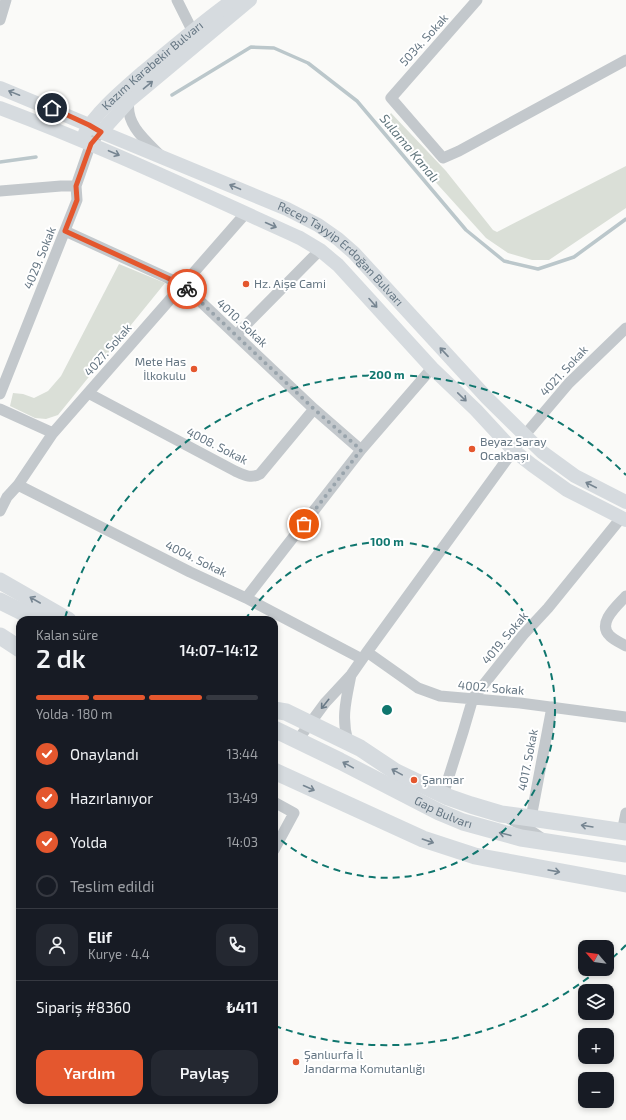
<!DOCTYPE html>
<html lang="tr">
<head>
<meta charset="utf-8">
<style>
  :root { --surface:#171b24; --page:#242831; --text:#f1f3f6; --muted:#9ea1a6; --line:#363941; --accent:#e4572e }
  body { margin:0; font-family:"Exo 2",sans-serif; background:var(--page); color:var(--text); height:100vh; display:flex; flex-direction:column; font-size:15px; white-space:nowrap }
  * { box-sizing:border-box; margin:0 }
  p { font-size:13px; color:var(--muted) }
  .icon { flex:none; width:22px; height:22px; fill:none; stroke:currentColor; stroke-width:2; stroke-linecap:round; stroke-linejoin:round }
  .map { position:relative; flex:1; overflow:hidden }
  .sheet { position:absolute; left:16px; top:616px; width:262px; height:488px; display:flex; flex-direction:column; background:var(--surface); border-radius:12px; box-shadow:0 2px 6px #0003 }
  .sheet>* { flex:none }
  .needle { width:26px; rotate:298deg }
  .buttons { position:absolute; left:578px; top:940px; display:grid; gap:8px }
  .buttons a { display:grid; place-items:center; width:36px; height:36px; border-radius:8px; background:var(--surface); box-shadow:0 2px 6px #0003; font-size:20px }
  .pin { position:absolute; display:grid; place-items:center; width:34px; height:34px; color:#fff; margin:-17px; border:2px solid #fff; border-radius:50%; box-shadow:0 1px 4px #0007 }
  .courier { position:absolute; display:grid; place-items:center; width:40px; height:40px; margin:-20px; border:3px solid #e4572e; border-radius:50%; background:#fff; color:#222; box-shadow:0 1px 5px #0007 }
  .head em { font-style:normal; font-weight:600 }
  .head div { display:flex; flex-direction:column-reverse }
  .head { display:flex; align-items:center; justify-content:space-between; height:68px; padding:0 20px }
  h1 { font-size:26px; font-weight:600; line-height:30px }
  .bar { display:grid; grid-template-columns:repeat(4,1fr); gap:6px 4px; align-content:center; height:48px; padding:0 20px }
  .bar i { height:5px; border-radius:3px; background:var(--line) }
  .bar .selected { background:var(--accent) }
  .bar p { grid-column:span 4 }
  .line { display:flex; align-items:center; gap:10px; padding:0 20px; border-top:1px solid var(--line) }
  .line div { flex:1 }
  .round { display:grid; place-items:center; flex:none; width:42px; height:42px; border-radius:12px; background:var(--page) }
  ol { padding:0 20px; list-style:none }
  li { display:flex; align-items:center; gap:12px; height:44px }
  li p { margin-inline-start:auto }
  li .icon { padding:4px; border-radius:50%; background:var(--accent); color:#fff; stroke-width:4 }
  li:last-child { color:var(--muted) }
  li i { width:22px; height:22px; border:2px solid var(--line); border-radius:50% }
  .action { display:flex; gap:8px; margin-top:auto; padding:8px 20px }
  .action a { flex:1; height:46px; border-radius:12px; background:var(--accent); color:#fff; font-size:16px; font-weight:600; line-height:46px; text-align:center }
  .action a+a { background:var(--page); color:var(--text) }
  .map>svg:first-child { display:block }
  .green { fill:#dadfd7 }
  .lines { fill:none; stroke-linecap:round; stroke-linejoin:round }
  .stream { stroke:#bbc7cb; stroke-width:3.5 }
  .minor { stroke:#c3c8cc; stroke-width:11 }
  .major { stroke:#d6dbdf; stroke-width:14 }
  .highway { stroke:#d6dbdf; stroke-width:17 }
  .oneway { stroke:#768591 }
  .oneway2 { stroke:#6a7a87 }
  .done { stroke:#99a4ac; stroke-width:4; stroke-dasharray:0 7.2 }
  .route { stroke:#e4572e; stroke-width:5 }
  .ring { fill:none; stroke:#0f766e; stroke-width:2; stroke-dasharray:7 5 }
  .poi-dot { fill:#e4572e; stroke:#fff; stroke-width:1.5 }
  .labels { text-anchor:middle; stroke-width:4; stroke-linejoin:round; paint-order:stroke }
  .street-label { font-size:12px; fill:#657683; stroke:#fff }
  .poi-label { font-size:12px; fill:#657683; stroke:#fff; text-anchor:start }
  .water-label { font-size:13px; font-style:italic; fill:#60757c; stroke:#fff }
  .centre { fill:#0f766e; stroke:#fff; stroke-width:2 }
  .ring-label { font-size:12px; text-anchor:middle; font-weight:bold; fill:#0f766e; stroke:#fff; stroke-width:4; stroke-linejoin:round; paint-order:stroke }
</style>
</head>
<body>
<div class="map">
<svg width="626" height="1120" viewBox="0 0 626 1120">
  <rect width="100%" height="100%" fill="#fafaf8"/>
  <!-- green -->
  <path class="green" d="M391,113L446,171L493,230L497,232L626,166V208L549,260H532L508,253L486,238L384,125Z
    M119,264L165,283L58,415L46,419L35,418L10,406L13,393L23,394L34,398L48,391L61,376Z"/>
  <g class="lines">
    <!-- stream -->
    <path class="stream" d="M172,95L251,47L274,48L308,63L357,101L466,230L504,261L538,269L574,257L626,219
      M0,162L36,157"/>
    <!-- minor -->
    <path class="minor" d="M177,0L192,30
      M477,0L391,98L443,158L459,151L626,60
      M0,20L6,0
      M129,101C125,124 145,140 160,155
      M0,191L61,186H76
      M65,231L183,285L314,409L361,450
      M236,335L320,250
      M88,393L235,471C244,475 251,479 260,474L314,409
      M0,394L77,200L76,186L91,143L101,132
      M0,409L53,433
      M18,485L190,572L246,598L362,659
      M0,511L7,497L18,485L53,433L245,214
      M626,596C618,605 596,623 610,636C614,640 621,643 626,646
      M246,598L361,450L432,368
      M367,652L418,688L440,696L520,703L626,717
      M297,741L325,703L351,675L367,652L524,436L569,383L626,328
      M348,742C341,718 346,700 351,675
      M443,795L463,732L473,698L523,635L548,608L621,518
      M274,802L294,813L274,850
      M531,818L552,707
      M510,819L524,826L543,839
      M622,832L626,813"/>
    <!-- major -->
    <g class="major">
      <path id="s1" d="M0,88L89,125L101,132L287,209L318,225L338,239L354,253L487,398L542,452L575,476L626,502"/>
      <path d="M0,108C102,146 200,193 300,238L320,250L338,265L432,368L476,410L513,450L532,465L567,490L626,520"/>
      <path d="M101,132L129,101L250,0"/>
      <path id="s2" d="M85,133C96,112 124,89 142,73C172,48 201,23 233,0"/>
    </g>
    <!-- highway -->
    <g class="highway">
      <path d="M0,581L68,620"/>
      <path d="M0,601L38,620"/>
      <path d="M0,636L20,649"/>
      <path d="M274,710L286,712L360,748L396,772L448,797L471,805L501,814L531,818L626,832"/>
      <path id="s3" d="M274,729L340,761L439,812L463,822L521,838L626,854"/>
      <path d="M274,771L423,839L475,856L626,884"/>
    </g>
  </g>
  <!-- one-way arrows -->
  <defs><path id="oneway-shaft" d="M-6 0H5M1.5-3L5.5 0L1.5 3" fill="none" stroke-width="1.6" stroke-linecap="round" stroke-linejoin="round"/></defs>
  <g class="oneway">
    <use href="#oneway-shaft" transform="translate(148 85) rotate(-40)"/>
    <use href="#oneway-shaft" transform="translate(14 93) rotate(-158)"/>
    <use href="#oneway-shaft" transform="translate(114 153) rotate(23)"/>
    <use href="#oneway-shaft" transform="translate(235 187) rotate(-157)"/>
    <use href="#oneway-shaft" transform="translate(271 225) rotate(24)"/>
    <use href="#oneway-shaft" transform="translate(373 303) rotate(48)"/>
    <use href="#oneway-shaft" transform="translate(444 352) rotate(-133)"/>
    <use href="#oneway-shaft" transform="translate(462 397) rotate(44)"/>
    <use href="#oneway-shaft" transform="translate(591 485) rotate(-153)"/>
    <use href="#oneway-shaft" transform="translate(35 600) rotate(-150)"/>
    <use href="#oneway-shaft" transform="translate(348 765) rotate(-151)"/>
    <use href="#oneway-shaft" transform="translate(397 772) rotate(-151)"/>
    <use href="#oneway-shaft" transform="translate(309 788) rotate(24)"/>
    <use href="#oneway-shaft" transform="translate(587 826) rotate(-171)"/>
    <use href="#oneway-shaft" transform="translate(505 834) rotate(-166)"/>
    <use href="#oneway-shaft" transform="translate(428 841) rotate(19)"/>
    <use href="#oneway-shaft" transform="translate(554 871) rotate(10)"/>
  </g>
  <use class="oneway2" href="#oneway-shaft" transform="translate(325 704) rotate(129)"/>
  <g class="lines">
    <!-- done -->
    <path class="done" d="M187,289L314,409L361,450L304,524"/>
    <!-- route -->
    <path class="route" d="M52,108L89,125L101,132L91,144L76,186L77,200L65,231L183,285L187,289"/>
  </g>
  <!-- distance rings -->
  <g class="ring">
    <path d="M245 620A168 168 0 1 1 275 835"/>
    <path d="M626 945A335 335 0 0 1 609 961M598 970A335 335 0 0 1 275 1026M65 618A335 335 0 0 1 626 475"/>
  </g>
  <!-- markers -->
  <g class="poi-dot">
    <circle cx="246" cy="284" r="4"/>
    <circle cx="194" cy="369" r="4"/>
    <circle cx="472" cy="449" r="4"/>
    <circle cx="414" cy="780" r="4"/>
    <circle cx="296" cy="1062" r="4"/>
  </g>
  <g class="labels">
    <!-- street labels -->
    <g class="street-label">
      <text transform="translate(424 40) rotate(-48)" y="4">5034. Sokak</text>
      <text dy="4" stroke="none"><textPath href="#s2" startOffset="96">Kazım Karabekir Bulvarı</textPath></text>
      <text dy="4" stroke="none"><textPath href="#s1" startOffset="382">Recep Tayyip Erdoğan Bulvarı</textPath></text>
      <text transform="translate(40 258) rotate(-68)" y="4">4029. Sokak</text>
      <text transform="translate(242 323) rotate(43)" y="4">4010. Sokak</text>
      <text transform="translate(108 350) rotate(-49)" y="4">4027. Sokak</text>
      <text transform="translate(564 371) rotate(-47)" y="4">4021. Sokak</text>
      <text transform="translate(217 446) rotate(27)" y="4">4008. Sokak</text>
      <text transform="translate(196 559) rotate(26)" y="4">4004. Sokak</text>
      <text transform="translate(505 638) rotate(-50)" y="4">4019. Sokak</text>
      <text transform="translate(491 688) rotate(5)" y="4">4002. Sokak</text>
      <text transform="translate(528 760) rotate(-79)" y="4">4017. Sokak</text>
      <text dy="4" stroke="none"><textPath href="#s3" startOffset="189">Gap Bulvarı</textPath></text>
    </g>
    <!-- poi labels -->
    <g class="poi-label">
      <text x="254" y="288">Hz. Aişe Cami</text>
      <text x="186" y="366" text-anchor="end">Mete Has<tspan x="186" dy="14">İlkokulu</tspan></text>
      <text x="480" y="446">Beyaz Saray<tspan x="480" dy="14">Ocakbaşı</tspan></text>
      <text x="422" y="784">Şanmar</text>
      <text x="304" y="1059">Şanlıurfa İl<tspan x="304" dy="14">Jandarma Komutanlığı</tspan></text>
    </g>
    <!-- water labels -->
    <g class="water-label">
      <text transform="translate(410 148) rotate(50)" y="5">Sulama Kanalı</text>
    </g>
  </g>
  <circle cx="387" cy="710" r="6" class="centre"/>
  <g class="ring-label">
    <text x="387" y="379">200 m</text>
    <text x="387" y="546">100 m</text>
  </g>
</svg>
<div class="buttons">
<a><svg class="needle" viewBox="-14 -14 28 28"><path d="M0-13l5 13h-10z" fill="#e53935"/><path d="M0 13l5-13h-10z" fill="#9ea1a6"/></svg></a>
<a><svg class="icon" aria-label="layers" viewBox="0 0 24 24"><path d="M12 4l9 5-9 5-9-5zM3 14l9 5 9-5"/></svg></a>
<a>+</a>
<a>−</a>
</div>
<div class="pin" style="left:304px;top:524px;background:#ea580c"><svg class="icon" aria-label="bag" viewBox="0 0 24 24"><path d="M5 8h14l-1 12H6zM9 8a3 3 0 0 1 6 0"/></svg></div>
<div class="pin" style="left:52px;top:108px;background:#1f2937"><svg class="icon" aria-label="home" viewBox="0 0 24 24"><path d="M3 11l9-7 9 7M6 9v11h12V9"/></svg></div>
<div class="courier" style="left:187px;top:289px"><svg class="icon" aria-label="bike" viewBox="0 0 24 24"><circle cx="6" cy="16" r="4"/><circle cx="18" cy="16" r="4"/><path d="M6 16l4-8h5l3 8M10 8l3 8H6M13 5h3"/></svg></div>
<section class="sheet">
<div class="head"><div><h1>2 dk</h1><p>Kalan süre</p></div><em>14:07–14:12</em></div>
<div class="bar"><i class="selected"></i><i class="selected"></i><i class="selected"></i><i></i><p>Yolda · 180 m</p></div>
<ol>
<li><svg class="icon" aria-label="check" viewBox="0 0 24 24"><path d="M5 12l5 5 9-10"/></svg>Onaylandı<p>13:44</p></li>
<li><svg class="icon" aria-label="check" viewBox="0 0 24 24"><path d="M5 12l5 5 9-10"/></svg>Hazırlanıyor<p>13:49</p></li>
<li><svg class="icon" aria-label="check" viewBox="0 0 24 24"><path d="M5 12l5 5 9-10"/></svg>Yolda<p>14:03</p></li>
<li><i></i>Teslim edildi</li>
</ol>
<div class="line" style="height:72px"><a class="round"><svg class="icon" aria-label="person" viewBox="0 0 24 24"><circle cx="12" cy="8" r="4"/><path d="M4 21q1-7 8-7t8 7"/></svg></a><div><b>Elif</b><p>Kurye · 4.4</p></div><a class="round"><svg class="icon" aria-label="phone" viewBox="0 0 24 24"><path d="M5 4h4l2 5-3 2q2 4 5 5l2-3 5 2v4C11 20 4 13 5 4z"/></svg></a></div>
<div class="line" style="height:52px"><div>Sipariş #8360</div><b>₺411</b></div>
<div class="action"><a>Yardım</a><a>Paylaş</a></div>
</section>
</div>
</body>
</html>
